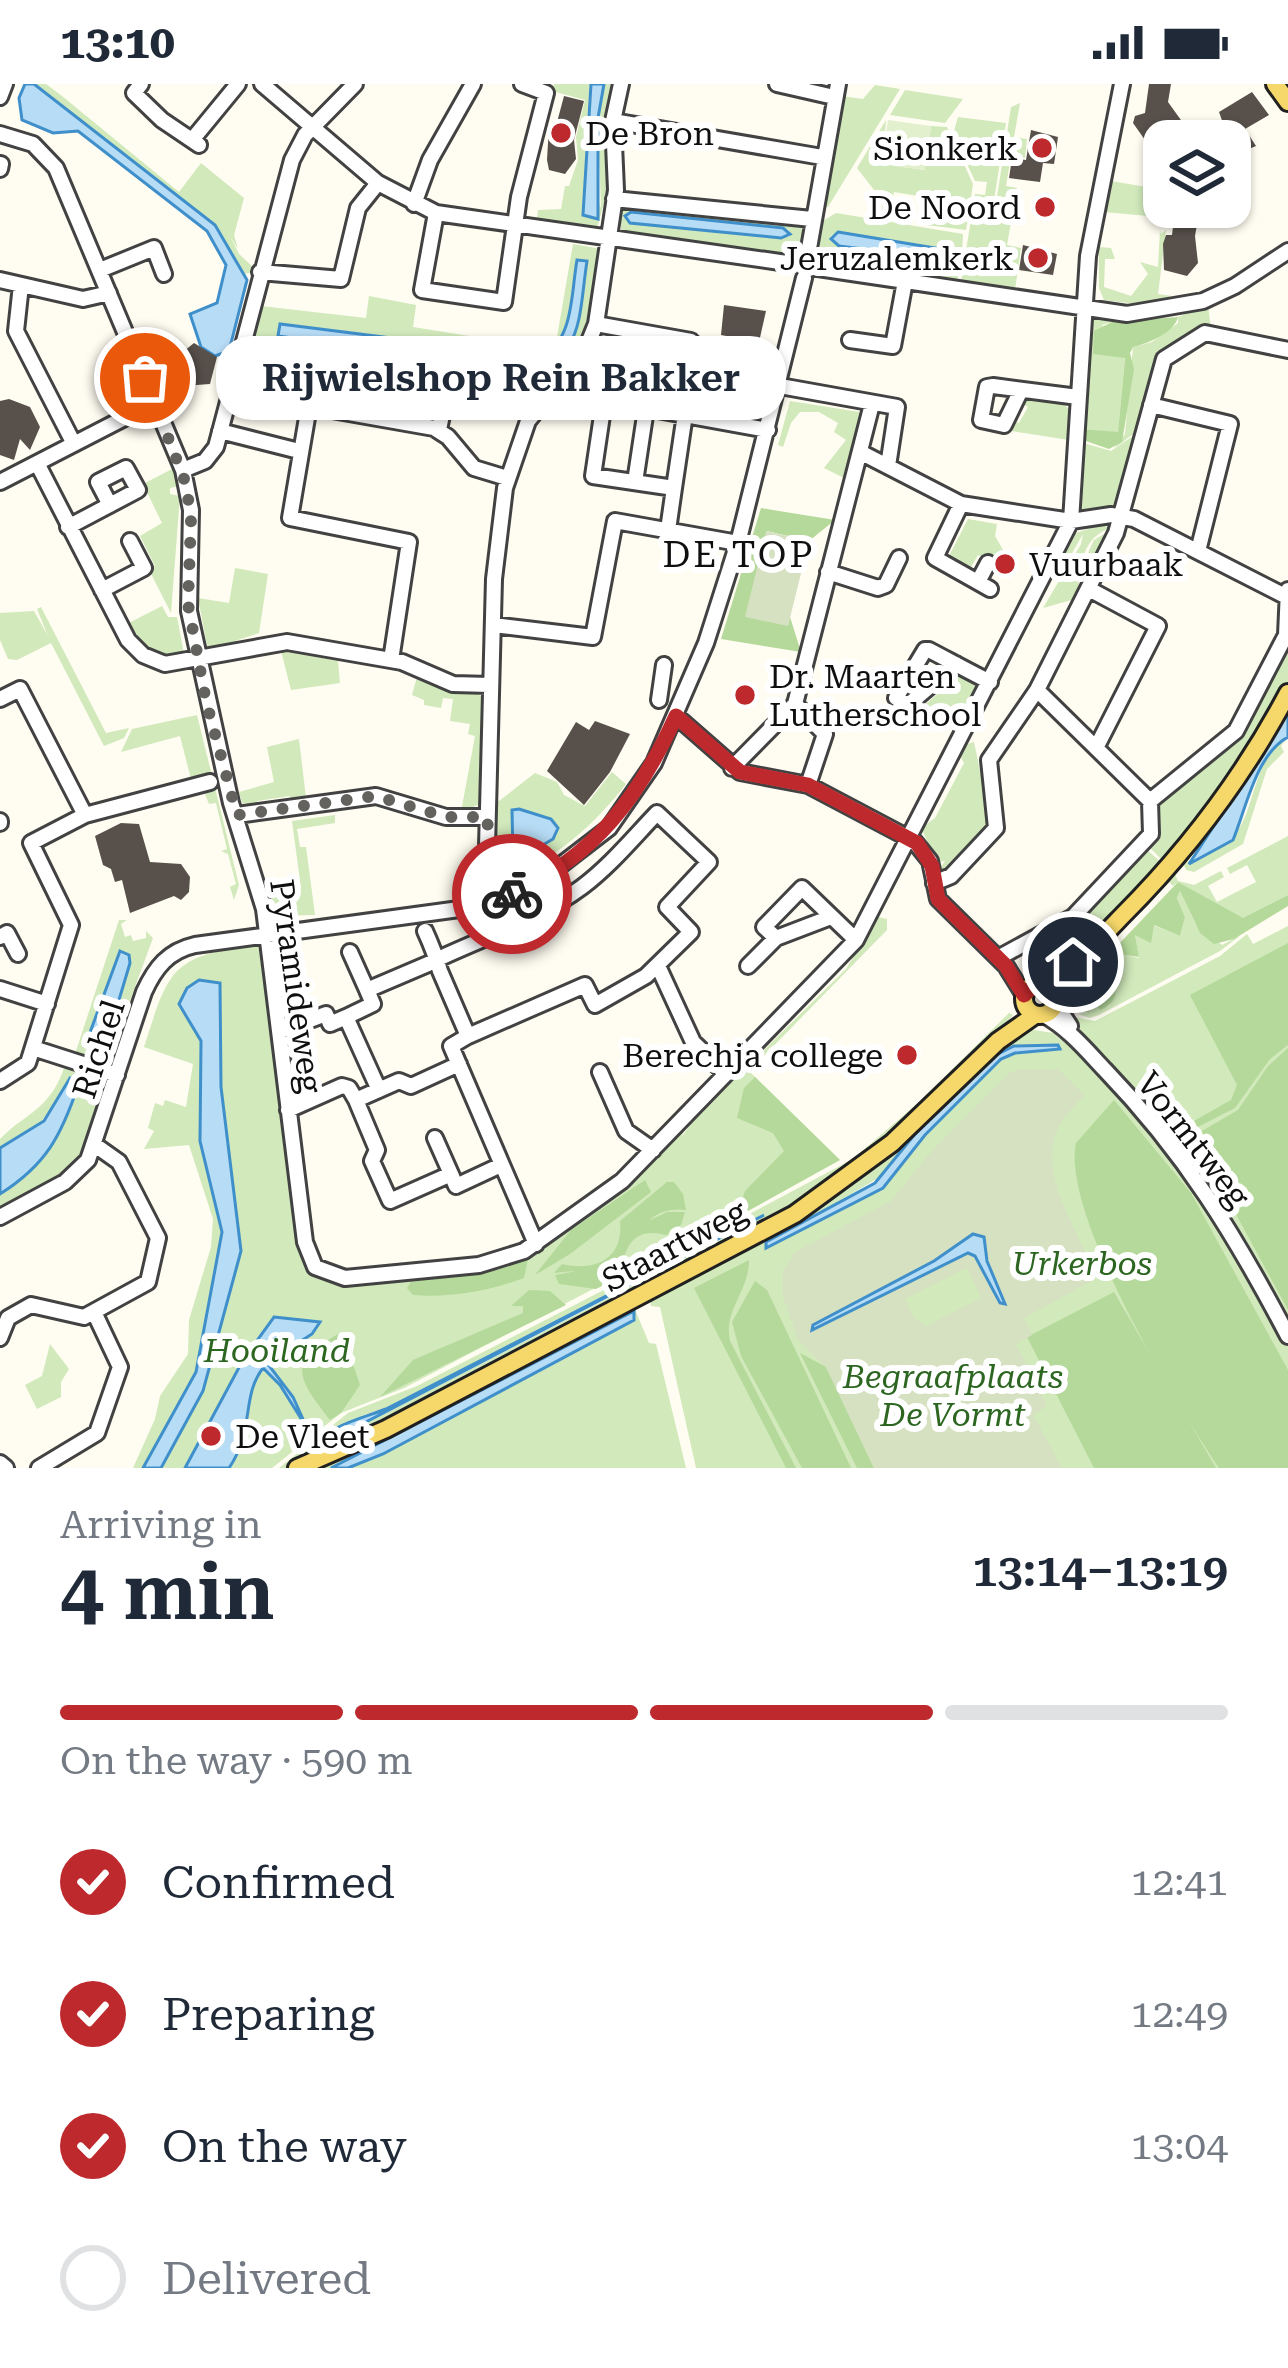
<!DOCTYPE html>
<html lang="en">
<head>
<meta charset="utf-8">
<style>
  :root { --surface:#fff; --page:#f6f6f7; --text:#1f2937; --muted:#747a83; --line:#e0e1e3; --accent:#bd292c }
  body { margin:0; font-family:"Roboto Serif",serif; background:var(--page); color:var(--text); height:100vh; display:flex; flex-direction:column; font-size:45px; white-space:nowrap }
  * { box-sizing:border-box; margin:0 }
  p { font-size:39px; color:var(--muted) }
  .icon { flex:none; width:66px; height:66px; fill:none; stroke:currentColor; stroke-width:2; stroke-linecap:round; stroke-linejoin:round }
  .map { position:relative; height:1384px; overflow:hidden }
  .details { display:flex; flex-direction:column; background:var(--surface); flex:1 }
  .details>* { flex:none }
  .buttons { position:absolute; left:1143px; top:36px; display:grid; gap:24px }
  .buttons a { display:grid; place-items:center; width:108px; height:108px; border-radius:24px; background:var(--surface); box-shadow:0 3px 9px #0004; font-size:60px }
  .pin { position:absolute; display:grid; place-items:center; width:102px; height:102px; color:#fff; margin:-51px; border:6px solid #fff; border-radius:50%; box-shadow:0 3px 12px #0007 }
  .courier { position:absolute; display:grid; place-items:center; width:120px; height:120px; margin:-60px; border:9px solid #bd292c; border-radius:50%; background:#fff; color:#222; box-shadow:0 3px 15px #0007 }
  .bubble { position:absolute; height:84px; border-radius:36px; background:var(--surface); box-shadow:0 3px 9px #0004; font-size:39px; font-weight:600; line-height:84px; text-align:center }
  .headline em { font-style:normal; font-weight:600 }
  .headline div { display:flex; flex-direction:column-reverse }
  .headline { display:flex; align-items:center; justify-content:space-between; height:204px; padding:0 60px }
  h1 { font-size:78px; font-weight:600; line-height:90px }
  .bar { display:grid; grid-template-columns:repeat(4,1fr); gap:18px 12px; align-content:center; height:144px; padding:0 60px }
  .bar i { height:15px; border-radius:9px; background:var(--line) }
  .bar .selected { background:var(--accent) }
  .bar p { grid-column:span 4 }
  ol { padding:0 60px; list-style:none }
  li { display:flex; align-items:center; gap:36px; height:132px }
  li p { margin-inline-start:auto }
  li .icon { padding:12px; border-radius:50%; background:var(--accent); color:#fff; stroke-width:4 }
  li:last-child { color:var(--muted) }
  li i { width:66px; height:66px; border:6px solid var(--line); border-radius:50% }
  .status { display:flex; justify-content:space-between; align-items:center; height:84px; padding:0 60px; background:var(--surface); direction:ltr }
  .status svg { height:33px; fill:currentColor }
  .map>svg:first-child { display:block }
  .green { fill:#d1e9bb; fill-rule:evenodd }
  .forest { fill:#b5d99a }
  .cemetery { fill:#d6e1c2; fill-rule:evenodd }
  .pitch { fill:#e3f0cd }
  .water { fill:#b7dcf5; stroke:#3f8fcb; stroke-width:3 }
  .building { fill:#57504b }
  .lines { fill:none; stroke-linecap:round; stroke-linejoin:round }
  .minor-casing { stroke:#424242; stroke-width:20 }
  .major-casing { stroke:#202020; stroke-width:22 }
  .minor { stroke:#fff; stroke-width:14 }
  .major { stroke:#f5d76a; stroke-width:16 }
  .done { stroke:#63625e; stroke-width:12; stroke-dasharray:0 21.6 }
  .route { stroke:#bd292c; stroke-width:15 }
  .poi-dot { fill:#bd292c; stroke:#fff; stroke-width:4.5 }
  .labels { text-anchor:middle; stroke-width:12; stroke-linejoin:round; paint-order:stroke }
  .poi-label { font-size:33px; fill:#0f0f0f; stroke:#fff; text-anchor:start }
  .street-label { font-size:33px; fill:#0f0f0f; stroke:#fff }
  .park-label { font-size:33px; font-style:italic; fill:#2c6620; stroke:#fff }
  .neighbourhood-label { font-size:36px; letter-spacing:3px; fill:#0f0f0f; stroke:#fff }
</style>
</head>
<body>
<div class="status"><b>13:10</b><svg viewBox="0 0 49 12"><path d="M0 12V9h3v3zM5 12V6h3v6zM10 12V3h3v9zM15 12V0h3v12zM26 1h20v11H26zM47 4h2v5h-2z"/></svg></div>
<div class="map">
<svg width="1288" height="1384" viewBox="0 0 1288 1384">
  <rect width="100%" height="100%" fill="#fffcf1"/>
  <!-- green -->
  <path class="green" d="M34,0H46L62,12L179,108L201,79L244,114L234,151L238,165L230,152L239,170L254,184V188L244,190L215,141Z
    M554,0H590C586,43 583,83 601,124L598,34L604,0H613L606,35L610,98L597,144L537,135L538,126L561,125L565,102H569L578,76L576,53L585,16L552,7Z
    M875,1L900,5L828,123L819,122L823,92L830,93L838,43L832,41L841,12L863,15Z
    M905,6L963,15L945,39L890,31Z
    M1020,19L1014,53L1027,55L1025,74L1011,72L1006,102L1017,104L1007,161L1021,164L1015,206L961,198L964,179L1003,185L1002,181L965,172L972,130L994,132L1011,23Z
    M958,33L1006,39L993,123L987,129L973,123L975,110L985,111L987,98L975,97L953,50Z
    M886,36L882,80L924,86L931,42L947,43L973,100L966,146L919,140L924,113L894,108L889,135L878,133L874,106L857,84Z
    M1111,97L1164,106L1159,133L1104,128Z
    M621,121L802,139L805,143L799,162L783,170L621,148ZM627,129L783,144L789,146V153L630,139Z
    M836,129L963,150L962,171L838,148L831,152L839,162L961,179L957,197L833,178C818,168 817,157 818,140Z
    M1160,146L1161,150L1166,146L1158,210L1172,212L1144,221L1104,216L1099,204V163L1111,164L1115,175H1105L1104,203L1131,212L1148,190L1140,178L1158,183Z
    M573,160L602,165L589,249L573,265L586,258L570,280L564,271L574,253L586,177L577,176C572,209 574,256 540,273L280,241L361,264L511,285L512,292L365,268L363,276L333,272L324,314L314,312L324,271L253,253L261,222L366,234L369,212L416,221L413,243L545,264L557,253Z
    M1208,221L1211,245H1192L1193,250L1152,284L1116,426L1077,430L1080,358L1111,367L1133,352L1132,351C1126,355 1120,361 1114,364L1125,350L1133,263L1152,258L1178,239V233Z
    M1101,232L1112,238L1102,241L1125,273L1118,349L1083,345L1087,237Z
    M1027,312L1058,315L1070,326L1069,356L1005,346L1012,336L1019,339L1028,323L1021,319Z
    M790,317L859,328L862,332L846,395L824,384L846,356L834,348L838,339L819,328H800L791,339L783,363L778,361Z
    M174,384L179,402L170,404V410L180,412L171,529L149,486L155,482L140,452L162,439L143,400Z
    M968,435L997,440L995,452L1006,471L999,482L978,471L971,483L949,472Z
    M1103,440L1109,445C1092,450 1083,466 1082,482L1094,456L1109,447L1084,503L1082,486L1075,515L1043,524L1081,460L1083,450L1067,478L1064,472L1073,450Z
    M235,484L268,490L259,549L208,566L198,514L229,519Z
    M162,522L168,533H177L185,575C154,578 142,564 125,541Z
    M41,523L106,649L129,644L124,654L104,662L51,559L17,576L8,575L0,556V529L34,527L48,552L37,525Z
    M1288,556V600L1250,670L1164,778L1148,762L1159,716L1232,657Z
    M281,567L338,577L340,599L291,606Z
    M959,587L979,600L956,644L920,625L950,599L947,594Z
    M417,593C438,606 464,602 483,613L480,720L461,728L475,652L468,650L470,640L450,637L453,615L443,614L441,624L424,621V616L412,611Z
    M1288,617C1288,652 1211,746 1187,778C1201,770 1219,764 1231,754C1256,733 1251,673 1288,653L1281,662L1284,668L1267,685L1243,760L1194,788L1186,786L1182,776Z
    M197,631L239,801L234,816L230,803L236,800L228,770L221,767L227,765L216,719L209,720L205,710L213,707L209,695L192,699L180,652L121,668L132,645Z
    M299,655L306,714L291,716L290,712L257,717V721L242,719L239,708L274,698L267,663Z
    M974,658L991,739L945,787L940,784L945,777L937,778L921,744L935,734L964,679L960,672L967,660Z
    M612,688L626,700C591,745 554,775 501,799L493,764L495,720L535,689L557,698L564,711L585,722Z
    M335,731V739L297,745L300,763H306L315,831L272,832L268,808L301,804L292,737Z
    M1288,752V811L1243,835L1178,798L1173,802L1169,798L1092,876L1088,883L1092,885L1104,873L1076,905L1074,928L1063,930V903L1168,792L1175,790L1178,797L1194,801L1221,787L1224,793L1208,802L1217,818L1256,798L1247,781L1230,790L1227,784Z
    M1145,764L1163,780L1103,845L1043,894L1026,891L1056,866L1065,843L1082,833Z
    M1180,807L1196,841L1222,861L1241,851L1220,867L1099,931L1089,934L1079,930L1089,928L1094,918L1108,923C1118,909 1117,899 1109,884L1113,868L1139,874L1135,851L1153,841L1180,852L1185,833L1177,814Z
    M878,833L887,835V846L749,987L840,1076L404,1304L341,1329L272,1384H133L155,1335L160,1312L188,1270L189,1236L211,1163L213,1135L189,1061L144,1065L154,1047L148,1044L155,1019L163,1022L165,1016L186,1023L193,980L144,963C169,886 170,872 256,861L263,868L290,1077L321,1192L337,1198L530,1173L663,1065L740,980L743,984L690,1035L681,1054L694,1035L846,885Z
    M119,836H127L121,840L125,853L131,851L133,857L146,854V847L153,854L122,938L99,978L75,970Z
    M1288,842V1384H696L660,1223L651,1222L650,1214L774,1147L986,973L1028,945L1053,949L1065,959L1080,951L1069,932L1095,937L1220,872L1247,850L1253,860ZM1057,961L1012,966L999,974L908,1065L887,1098L765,1160L887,1089L915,1050L996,971L1014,962Z
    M1009,929L1013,931C956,995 887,1067 814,1112C759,1146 699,1174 642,1204L639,1199L764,1133L638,1196L636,1190L853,1075L919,1018Z
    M65,981L101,993L106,1000L87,1066L67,1091L0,1127V1110C47,1079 60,1055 78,1002L70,994C55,1029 34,1049 0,1064V1055C25,1029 51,1026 65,981Z
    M631,1192L635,1197L386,1325L360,1332L388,1328L636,1200L639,1205L619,1219L292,1384H279L348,1329L417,1302Z
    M634,1223L649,1259L656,1260L686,1384H348L383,1370L636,1233L627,1230L331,1384H318Z
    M50,1260L69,1285L61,1298V1313L37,1325L25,1301L42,1292Z"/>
  <!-- forest -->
  <path class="forest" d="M1178,233C1174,249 1149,259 1133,263L1130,269L1134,285L1122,358L1109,365L1080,355L1081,345L1118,348L1125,274L1093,270L1094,247L1112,238Z
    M761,424L835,436L809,457L767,447L788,541L790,533L801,568L721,555Z
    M1178,798L1243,834L1288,811V822L1234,855L1214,860L1200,849L1180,807L1177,814L1185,833L1180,852L1154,841L1151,859L1135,851L1139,873L1113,869L1116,879L1109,884C1118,901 1120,919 1100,926L1094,918L1089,928H1074L1076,905Z
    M1288,859V961L1270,975L1235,1024L1180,1052L1164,1025L1157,1024L1169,1021L1185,1042L1231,1016L1237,1001L1190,911Z
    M1288,964V1226L1231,1121L1190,1061L1183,1058L1238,1026L1268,982Z
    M755,993L840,1076L748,1127L741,1119L745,1107L784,1067L773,1049L737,1034L744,1004Z
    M1114,1016L1191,1109L1288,1286V1384H1219C1177,1321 1061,1130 1076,1059Z
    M645,1096L651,1108L570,1170L535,1191L571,1146Z
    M667,1098H674L683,1110L686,1126C641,1120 636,1165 602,1182C586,1189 570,1186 554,1189L562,1180C595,1188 624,1175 620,1137Z
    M667,1128H685L681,1141L666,1151C632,1142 624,1164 620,1193L596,1205L559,1200L555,1191L605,1182L646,1138Z
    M528,1175L524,1194C489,1207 450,1214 413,1211L407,1204L411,1198L497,1186Z
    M749,1176C749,1208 723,1226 730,1257L796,1384H786L694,1204Z
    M755,1197L767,1206L851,1384H802L741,1272L732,1238Z
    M529,1206L550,1207L566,1221L380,1313L413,1276L523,1229V1222H511Z
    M1114,1208L1216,1384H1094L1027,1253Z
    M342,1248L360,1301L341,1329L330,1336C296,1292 286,1278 342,1248Z
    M800,1269L826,1283L874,1384H857Z"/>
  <!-- cemetery -->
  <path class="cemetery" d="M766,447L809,457L788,542L745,533Z
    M1021,985L1059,986L1084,1011C1077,1021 1066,1029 1060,1040C1033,1093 1083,1148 1095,1195L1024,1234L1032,1251L1016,1260L1047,1322L1033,1331L1062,1384H874L826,1283L798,1256L783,1212V1186L795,1168L891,1117L931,1068L1009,989ZM967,1184L981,1214L926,1242L914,1234L905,1215Z"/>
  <!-- pitch -->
  <path class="pitch" d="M888,36L931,42L925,86L881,80Z"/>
  <!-- water -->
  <path class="water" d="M25,0H34L215,141L247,196L229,267L215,272L201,263L190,230L217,219L226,181L207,147L78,47L53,49L22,36L19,14Z
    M591,0H604L598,34V135L583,131Z
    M631,128L783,144L790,150L781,154L630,139L625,132Z
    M838,148L953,167L1005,183L839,162L831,155Z
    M577,176L587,177C578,235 585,285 512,284L278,252L280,240L541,273C574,257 571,209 577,176Z
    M1288,628V653C1256,670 1246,725 1233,756L1189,780Z
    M519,725L551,735L558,744L553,755L519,775L513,771L512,726Z
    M120,867L129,871L130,879L113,936L94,963L85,962Z
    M199,896L220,899L221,1003L241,1167L203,1307L161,1384H143L196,1288L222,1148L200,1057L201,957L179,920L187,904Z
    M1014,962L1058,961L1060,965L1015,969L1001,975L925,1051L883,1104L766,1164V1158L875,1099L915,1050L996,971Z
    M70,994L79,997L78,1002C61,1052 46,1081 0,1110V1064L44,1037Z
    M764,1131L312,1366C326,1342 360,1335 386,1325Z
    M973,1150L984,1153L987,1177L1005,1220L1000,1219L975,1172L968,1169L812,1246L813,1241L934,1177Z
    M634,1227V1236L383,1370L348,1384H331Z
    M274,1233L320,1238L312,1250L267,1279L293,1313L307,1344L280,1301L263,1284C241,1312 255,1346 229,1384H185L243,1276Z"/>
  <!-- building -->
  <path class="building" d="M1149,0H1171L1168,18L1196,57H1164V83L1133,39L1135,32L1145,29Z
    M1252,8L1269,31L1245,45L1256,62L1230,73V57H1216L1211,50L1224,42L1219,28Z
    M564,12L584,17L574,56L576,75L565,90L549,86L547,76L549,42H556Z
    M1031,46L1058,53L1054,80L1043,79L1040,98L1009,94L1012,74L1026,76Z
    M1165,123H1200L1195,152L1198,179L1187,192L1164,186L1163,160L1166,151H1172L1174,135L1163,133Z
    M1023,161L1057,170L1053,191L1019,186Z
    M724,221L766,227L759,258L721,251Z
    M194,259L217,273L210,300L183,302L173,276Z
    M334,273L360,278L355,306L328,301Z
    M9,315L30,323L40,343L30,366L20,355L14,376L0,371V317Z
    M595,637L630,650L610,688L584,721L547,687L576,638L589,646Z
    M121,739L139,740L150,778L181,780L190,793L189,808L181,816L174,812L130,829L122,796L115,798L111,785L103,781L95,752Z"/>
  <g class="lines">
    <defs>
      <path id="minor" d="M141,0L134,9L162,36L199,61
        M262,0L378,99L436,129L794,180
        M777,0L834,13
        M0,13L5,0
        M613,37L822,73
        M0,50L33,60L56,84L183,386L191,426L189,527L231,719L264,825L305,1158L315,1183L345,1194L479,1181L524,1167L622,1097L856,856L1071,437L1088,172L1122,0
        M192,56L238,0
        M0,85L1,80
        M614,115L812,135
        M414,120L430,76L473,0
        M436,129L422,206L504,218L519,113L546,9L522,0
        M808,170L838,0
        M818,184L1127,230L1203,217L1235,202L1288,167
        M100,186L154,164L164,190
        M260,188L341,195L358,124L378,99
        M0,196L83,215L109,209
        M21,201L16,247L74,360
        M596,240L691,257L695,263L674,404
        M850,256L893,262L905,197
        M780,302L897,323L888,382
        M1021,306L1004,341L981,336L987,303L993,302L1078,313
        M553,307L768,346
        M604,318L593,392L674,404L668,446
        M1151,321L1230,340L1198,467
        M394,336L403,279L451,286L439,346
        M220,347L299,367
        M860,368L961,420L1071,437L1111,431L1134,435L1285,512
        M37,379L128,556L143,571L165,580L287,558L402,578L453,600L490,601
        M183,386L205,377L216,363L292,76L305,51L355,0
        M0,398L134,329L123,307
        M635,398L646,325
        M961,420L935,474L990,505
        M68,443L138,406L126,384L98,398L110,421
        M828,488L878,504L886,501L899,474
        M978,498L988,479
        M1089,505L1158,542L1096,664
        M102,506L144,484L130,457
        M493,541L593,553L615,437L738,459
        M391,576L409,458L290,434L309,322L434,344L448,353L474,384L507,394
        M956,580L908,621L896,614L925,566H929C950,577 970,588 990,598
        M1037,606L1116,449L1164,275L1205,249L1288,266
        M0,615L20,605L85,731
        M659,616L664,581
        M795,620L825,650L808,701
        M676,632L740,688L808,701L914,757L930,777L938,815L1006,882L1024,911
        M732,684L795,620L872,320
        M1150,717L1236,647L1286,551L1288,506
        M237,731L376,712L446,733H487
        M0,737V739
        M934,799L951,792L996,744L989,676L1037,606L1150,717L1151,750L1073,833L998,874
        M503,845L487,763L494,495L505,404L528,337L585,267L596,240L616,106L613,37L621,0
        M0,853L7,849L18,870
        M776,854L831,833
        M350,868L367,906
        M658,882L693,958L725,989
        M748,882L776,854L764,843L802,804L856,856
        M0,905L47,920
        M1055,919L1070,942
        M1044,931C1068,944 1087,967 1105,986C1185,1069 1235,1151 1288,1252
        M281,947L326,930L330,940L346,933
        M468,952L451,962L536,1160
        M33,964L117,991
        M459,980L411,1002L399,997L356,1016L377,1066L372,1077L390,1117L451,1090L456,1102L501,1081
        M600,988L626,1047L653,1066
        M0,997L28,979L71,841L31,759L85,731L210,698
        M379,1006L346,933L373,920L367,906L428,880L436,876C485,853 539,835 582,803C610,782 633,754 657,729L709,778L667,823L691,848L646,892L595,921L585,901L468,952L440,887C436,873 431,860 425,847
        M288,1026L342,1002L349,1004L356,1016
        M435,1054L451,1090
        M0,1133L65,1098L88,1076L144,908C155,884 168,867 195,861L474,823L544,794L609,744L654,679L706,559L738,459L804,194
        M0,1254L8,1234L31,1221L84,1233L148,1198L158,1154L119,1078L95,1061
        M0,1379L6,1384
        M39,1384L97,1349L120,1283L94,1228"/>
      <path id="major" d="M1275,0L1288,18
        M1024 915a16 16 0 1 1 32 0a16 16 0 1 1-32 0Z
        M1046,900C1075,882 1098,857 1122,832C1189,765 1244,692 1288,609
        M297,1384L386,1345L795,1130L892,1059L998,957L1035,931"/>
    </defs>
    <!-- minor casing -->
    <use href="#minor" class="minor-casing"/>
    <!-- major casing -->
    <use href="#major" class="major-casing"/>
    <!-- minor -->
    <use href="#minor" class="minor"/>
    <!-- major -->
    <use href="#major" class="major"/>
  </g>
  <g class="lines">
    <!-- done -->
    <path class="done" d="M145,294L186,400L191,435L188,520L206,617L237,731L376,712L446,733H487L494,817L512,810"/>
    <!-- route -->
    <path class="route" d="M512,810C595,772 639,713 676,632L740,688L808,701L917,759L932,782L938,815L1006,882L1024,911L1038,898L1048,901L1056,911L1077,882L1078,876L1073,878"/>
  </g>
  <!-- markers -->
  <g class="poi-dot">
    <circle cx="561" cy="49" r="12"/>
    <circle cx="1042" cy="64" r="12"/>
    <circle cx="1045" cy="123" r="12"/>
    <circle cx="1038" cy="174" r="12"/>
    <circle cx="1005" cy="480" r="12"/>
    <circle cx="745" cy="611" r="12"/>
    <circle cx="907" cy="971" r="12"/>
    <circle cx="211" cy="1352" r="12"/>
  </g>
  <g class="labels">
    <!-- poi labels -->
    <g class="poi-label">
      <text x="585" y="61">De Bron</text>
      <text x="1018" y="76" text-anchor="end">Sionkerk</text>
      <text x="1021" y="135" text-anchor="end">De Noord</text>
      <text x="1014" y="186" text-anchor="end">Jeruzalemkerk</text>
      <text x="1029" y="492">Vuurbaak</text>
      <text x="769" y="604">Dr. Maarten<tspan x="769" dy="38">Lutherschool</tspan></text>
      <text x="883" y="983" text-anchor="end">Berechja college</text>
      <text x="235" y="1364">De Vleet</text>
    </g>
    <!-- street labels -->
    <g class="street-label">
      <text transform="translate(297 902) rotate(82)" y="12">Pyramideweg</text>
      <text transform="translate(98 965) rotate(-72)" y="12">Richel</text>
      <text transform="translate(1194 1055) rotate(52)" y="12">Vormtweg</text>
      <text transform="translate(674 1161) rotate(-28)" y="12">Staartweg</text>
    </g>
    <!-- park labels -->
    <g class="park-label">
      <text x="1082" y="1191">Urkerbos</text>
      <text x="277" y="1278">Hooiland</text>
      <text x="953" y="1304">Begraafplaats<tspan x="953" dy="38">De Vormt</tspan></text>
    </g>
    <!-- neighbourhood labels -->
    <g class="neighbourhood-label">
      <text x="739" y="483">DE TOP</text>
    </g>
  </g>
</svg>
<div class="buttons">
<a><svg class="icon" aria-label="layers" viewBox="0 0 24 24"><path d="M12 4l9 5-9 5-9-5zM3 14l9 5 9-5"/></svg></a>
</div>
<div class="pin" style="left:145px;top:294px;background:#ea580c"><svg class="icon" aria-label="bag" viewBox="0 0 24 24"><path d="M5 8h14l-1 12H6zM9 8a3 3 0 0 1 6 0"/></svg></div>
<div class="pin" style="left:1073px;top:878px;background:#1f2937"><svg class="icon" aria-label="home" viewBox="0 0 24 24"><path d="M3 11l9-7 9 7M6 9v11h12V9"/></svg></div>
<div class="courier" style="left:512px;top:810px"><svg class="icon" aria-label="bike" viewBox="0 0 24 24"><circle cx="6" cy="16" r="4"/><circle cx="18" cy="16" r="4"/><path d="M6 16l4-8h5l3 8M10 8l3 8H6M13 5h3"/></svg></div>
<div class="bubble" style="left:216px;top:252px;width:570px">Rijwielshop Rein Bakker</div>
</div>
<section class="details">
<div class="headline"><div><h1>4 min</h1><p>Arriving in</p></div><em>13:14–13:19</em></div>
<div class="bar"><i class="selected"></i><i class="selected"></i><i class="selected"></i><i></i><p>On the way · 590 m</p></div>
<ol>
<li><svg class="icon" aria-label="check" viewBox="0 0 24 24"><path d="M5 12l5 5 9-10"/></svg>Confirmed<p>12:41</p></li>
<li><svg class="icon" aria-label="check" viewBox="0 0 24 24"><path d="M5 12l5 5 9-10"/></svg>Preparing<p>12:49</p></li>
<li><svg class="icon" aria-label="check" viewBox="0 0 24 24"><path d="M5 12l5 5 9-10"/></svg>On the way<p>13:04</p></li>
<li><i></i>Delivered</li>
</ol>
</section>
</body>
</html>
